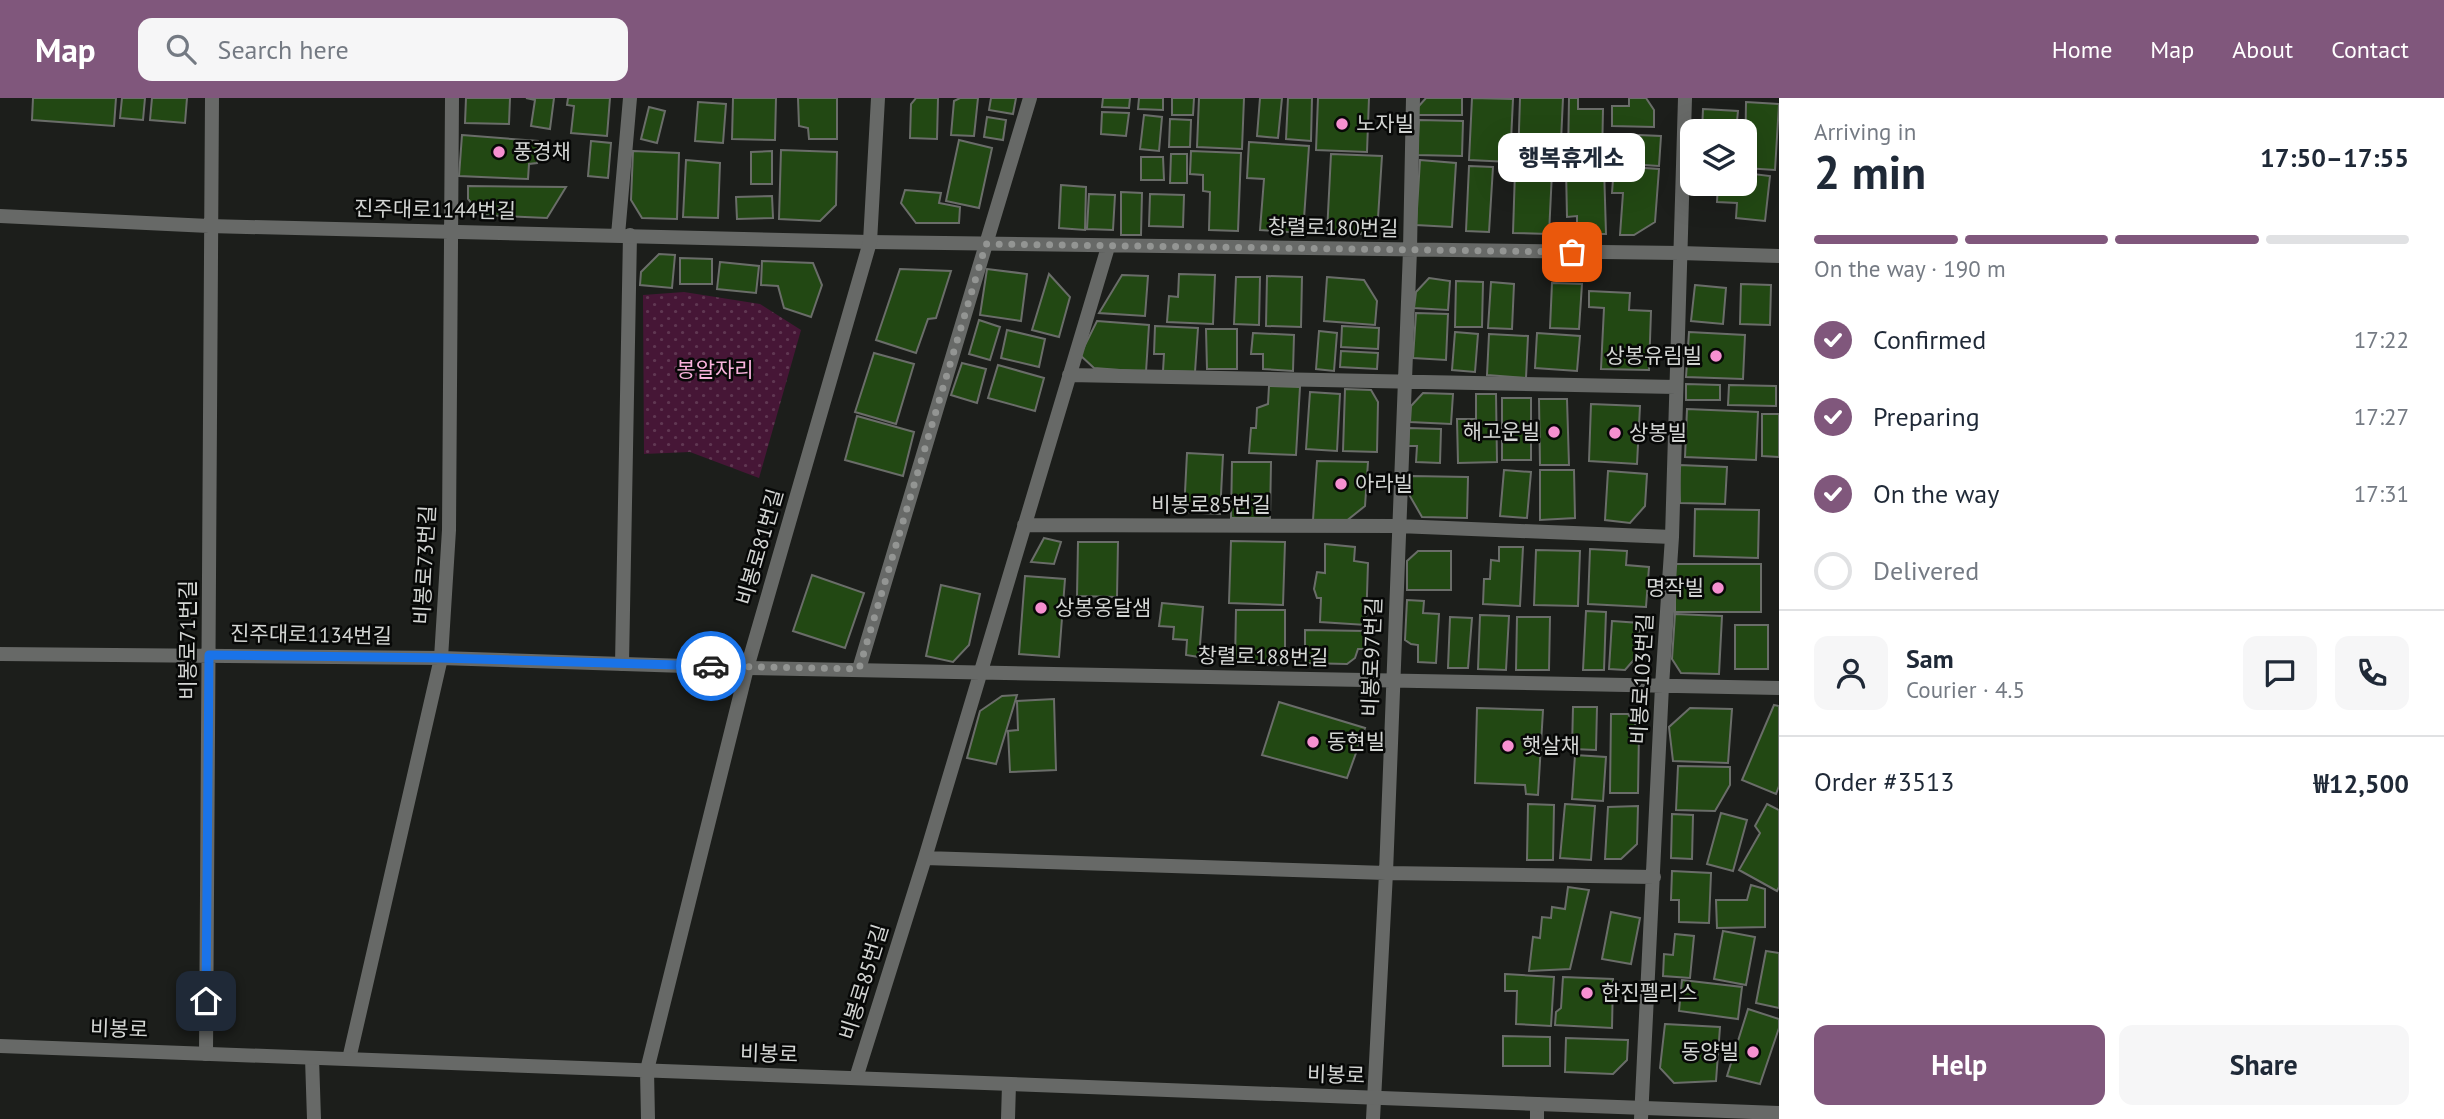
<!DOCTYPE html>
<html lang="en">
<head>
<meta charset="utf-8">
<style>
  :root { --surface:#fff; --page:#f6f6f7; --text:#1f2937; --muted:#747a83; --line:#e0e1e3; --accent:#80577c }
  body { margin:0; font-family:"PT Sans","Noto Sans KR",sans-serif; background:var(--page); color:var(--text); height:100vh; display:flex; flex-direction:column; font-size:26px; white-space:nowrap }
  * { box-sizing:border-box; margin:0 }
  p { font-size:23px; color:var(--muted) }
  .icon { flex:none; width:38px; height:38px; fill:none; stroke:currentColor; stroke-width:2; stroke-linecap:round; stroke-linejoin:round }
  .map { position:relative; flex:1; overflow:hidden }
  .side { display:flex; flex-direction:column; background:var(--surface); width:665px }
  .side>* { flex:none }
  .tools { position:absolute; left:1680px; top:21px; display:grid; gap:14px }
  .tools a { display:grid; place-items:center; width:77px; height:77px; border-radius:14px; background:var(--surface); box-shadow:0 7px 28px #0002; font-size:35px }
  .pin { position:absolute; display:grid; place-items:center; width:60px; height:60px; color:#fff; margin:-30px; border-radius:14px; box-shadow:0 4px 10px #0006 }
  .courier { position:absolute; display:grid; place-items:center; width:70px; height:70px; margin:-35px; border:5px solid #1a73e8; border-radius:50%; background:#fff; color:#222; box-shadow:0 2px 9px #0007 }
  .bubble { position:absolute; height:49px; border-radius:14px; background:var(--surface); box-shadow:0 7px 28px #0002; font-size:23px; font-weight:800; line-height:49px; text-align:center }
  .headline em { font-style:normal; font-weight:800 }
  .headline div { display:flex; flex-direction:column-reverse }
  .headline { display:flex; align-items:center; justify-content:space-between; height:119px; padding:0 35px }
  h1 { font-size:46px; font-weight:800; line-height:52px }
  .bar { display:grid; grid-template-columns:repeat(4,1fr); gap:10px 7px; align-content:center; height:84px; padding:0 35px }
  .bar i { height:9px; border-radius:5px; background:var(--line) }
  .bar .on { background:var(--accent) }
  .bar p { grid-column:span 4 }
  .line { display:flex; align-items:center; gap:18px; padding:0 35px; border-top:2px solid var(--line) }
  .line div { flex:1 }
  .round { display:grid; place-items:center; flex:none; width:74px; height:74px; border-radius:14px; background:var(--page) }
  ol { padding:0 35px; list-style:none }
  li { display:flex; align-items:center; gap:21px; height:77px }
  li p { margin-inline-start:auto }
  li .icon { padding:7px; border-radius:50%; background:var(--accent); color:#fff; stroke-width:4 }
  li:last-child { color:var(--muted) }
  li i { width:38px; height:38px; border:4px solid var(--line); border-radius:50% }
  .primary-button { display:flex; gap:14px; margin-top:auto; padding:14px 35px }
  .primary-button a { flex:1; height:80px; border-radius:14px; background:var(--accent); color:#fff; font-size:28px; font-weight:800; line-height:80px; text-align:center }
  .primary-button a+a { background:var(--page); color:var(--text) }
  header { display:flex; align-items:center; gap:42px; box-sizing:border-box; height:98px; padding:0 35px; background:var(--accent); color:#fff }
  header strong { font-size:33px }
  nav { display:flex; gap:38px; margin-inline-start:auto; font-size:24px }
  .search { width:490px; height:63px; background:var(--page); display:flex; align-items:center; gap:18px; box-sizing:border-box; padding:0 24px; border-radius:14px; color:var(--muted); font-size:26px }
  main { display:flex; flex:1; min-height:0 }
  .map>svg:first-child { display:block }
  .park { fill:url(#park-dots) }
  .building { fill:#224813; stroke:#6a6d69; stroke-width:2 }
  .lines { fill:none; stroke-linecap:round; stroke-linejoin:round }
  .service { stroke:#676967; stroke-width:14 }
  .minor { stroke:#676967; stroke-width:14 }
  .tertiary { stroke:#676967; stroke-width:14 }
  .done { stroke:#939593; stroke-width:7; stroke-dasharray:0 12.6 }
  .route { stroke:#1a73e8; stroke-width:9 }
  .poi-dot { fill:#f690d0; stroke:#070807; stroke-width:2.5 }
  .labels { text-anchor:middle; stroke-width:5; stroke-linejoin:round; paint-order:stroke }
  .poi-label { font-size:21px; fill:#d3d5d3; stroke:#070807; text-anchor:start }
  .street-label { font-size:21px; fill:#d3d5d3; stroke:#070807 }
  .park-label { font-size:21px; fill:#f9b3dd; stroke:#070807 }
</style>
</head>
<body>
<header>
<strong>Map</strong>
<div class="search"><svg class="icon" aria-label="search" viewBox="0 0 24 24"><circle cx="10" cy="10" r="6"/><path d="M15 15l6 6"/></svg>Search here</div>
<nav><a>Home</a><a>Map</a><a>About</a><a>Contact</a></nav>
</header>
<main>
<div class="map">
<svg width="1779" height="1021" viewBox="0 0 1779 1021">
  <defs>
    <pattern id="park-dots" width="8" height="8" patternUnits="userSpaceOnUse" patternTransform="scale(1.75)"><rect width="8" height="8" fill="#461636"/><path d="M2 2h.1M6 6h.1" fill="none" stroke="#603752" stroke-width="1.8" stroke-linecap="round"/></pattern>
  </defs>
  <rect width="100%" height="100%" fill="#1c1e1b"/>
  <!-- park -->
  <path class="park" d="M684,194L760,206L801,232L759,380L690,354L644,356L643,197Z"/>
  <!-- building -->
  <path class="building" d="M33,0H116L114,28L32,22Z
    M122,0H145L143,22L120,20Z
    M152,0H187L185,25L150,22Z
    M466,0H510L509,26L465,25Z
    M554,0L550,31L531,28L535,2L526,0Z
    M568,0H610L607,38L571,35L574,8L567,7Z
    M733,0H776L775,42L732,41Z
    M798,0H837V41H809L808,30L799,28Z
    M916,0H938L937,41L910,40L911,6Z
    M960,0H978L974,38L951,37L954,3Z
    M991,0H1016L1013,16L989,12Z
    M1103,0H1130L1129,10L1102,9Z
    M1139,0H1163V12L1138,11Z
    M1172,0H1194L1193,17H1172Z
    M1199,0H1244L1242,51L1197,49Z
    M1260,0H1282L1278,40L1257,38Z
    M1288,0H1312L1311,43L1286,41Z
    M1318,0H1369L1367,54L1316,52Z
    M1426,0H1462V17H1418V9Z
    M1472,0L1513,1L1510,64L1469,62Z
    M1520,0H1563L1560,65L1518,63Z
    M1569,0H1578V11H1603L1602,61L1568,60Z
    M1629,0H1646L1654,12V29L1612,28V8H1629Z
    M698,4L726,6L723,45L695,43Z
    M1746,4L1779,6L1775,72L1745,70Z
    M649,9L665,13L657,45L641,41Z
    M1703,11L1738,13L1736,33H1702Z
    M1102,14L1129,15L1126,38L1101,36Z
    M1144,17L1162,19L1159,53L1140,51Z
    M987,19L1006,22L1003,42L984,39Z
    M1170,21L1191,22L1190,49H1169Z
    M1419,22L1463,23L1462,58L1417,57Z
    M1615,36L1661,38L1659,68L1613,65Z
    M462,37L538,43L537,65L529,66L528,81L459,78Z
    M959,42L992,50L979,110L946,103Z
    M591,43L611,45L608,80L588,78Z
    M1249,44L1309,48L1303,135L1260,132L1264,81L1247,80Z
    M781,52L837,54L836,107L820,123L779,121Z
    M633,53L679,55L677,121L642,120L631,102Z
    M772,53V86H751V54Z
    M1191,53L1241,55L1238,133L1209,132L1210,94L1203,93V77L1190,76Z
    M1171,56H1187V85H1170Z
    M1331,56L1382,58L1378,120L1361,136L1327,135Z
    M1141,59H1163L1164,82H1141Z
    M686,62L720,65L718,120L683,119Z
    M1420,62L1456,65L1452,129L1416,127Z
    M1469,68L1493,69L1489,134L1466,133Z
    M1614,68L1659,71L1655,124L1634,137H1620L1623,95H1612Z
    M1604,69L1606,136H1577V118L1567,119L1566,70Z
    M1515,73L1552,74L1549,136L1513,135Z
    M1745,75L1770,78L1765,123L1736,120L1737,105L1717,104L1718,86H1745Z
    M1061,87L1086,89L1085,132L1059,130Z
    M468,88L566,89L547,120L481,117L468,101Z
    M905,92L941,95L939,105L960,109L959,125H916L901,105Z
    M1121,94L1142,95L1141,137H1121Z
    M1089,96L1115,97L1113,132L1087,131Z
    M1150,96L1184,97L1183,129L1149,128Z
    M772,98L773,120L737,121L736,99Z
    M659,156L675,157L672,190L640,187L641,174Z
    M680,160L712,161V186H680Z
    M762,163L813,165L822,187L811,219L784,210L778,188L761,187Z
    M720,164L759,168L756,195L717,191Z
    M900,171L951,173L936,220L928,221L916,255L876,242Z
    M987,171L1027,176L1021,223L980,217Z
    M1049,176L1070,199L1059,239L1032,232Z
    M1179,176L1215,177L1213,226L1167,224L1169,198L1178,199Z
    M1122,177L1148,178L1145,218L1099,215Z
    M1267,178L1302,179L1301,229L1266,228Z
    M1236,179H1260L1259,227L1234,226Z
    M1327,179L1364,182L1377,203L1375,227L1324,223Z
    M1429,180L1450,183L1448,212L1414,210L1416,194Z
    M1456,183L1483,184L1482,229H1455Z
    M1491,184L1514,186L1512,231L1488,230Z
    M1552,185L1582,186L1579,231L1550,230Z
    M1741,186L1771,187L1770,227L1740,226Z
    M1695,187L1726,190L1723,226L1691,223Z
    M1589,193L1630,195L1629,212L1651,213L1649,272L1601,271L1604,210L1589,209Z
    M1416,215L1448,216L1446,262L1413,260Z
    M979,222L1000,229L990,262L969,256Z
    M1097,223L1149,227L1146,274L1094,270L1080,257Z
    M1155,228L1198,230L1195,274L1163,273L1164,256H1154Z
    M1342,228L1379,230L1378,251L1341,249Z
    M1206,231H1237V271H1207Z
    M1007,232L1045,241L1039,269L1001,260Z
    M1319,233L1337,235L1334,273L1316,271Z
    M1455,234L1478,236L1475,274L1452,272Z
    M1689,234L1745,237L1743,281L1686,279Z
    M1253,235L1294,237L1293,273L1263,271V256H1251Z
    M1537,235L1580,238L1577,273L1535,270Z
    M1489,236L1528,238L1526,280L1487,277Z
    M1341,253L1378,255L1377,271L1340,269Z
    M874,255L914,266L896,326L855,314Z
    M962,265L986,271L977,305L951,297Z
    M998,267L1044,280L1035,313L988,300Z
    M1686,286L1720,287V302H1686Z
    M1729,287L1776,288V308L1728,307Z
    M1269,288L1300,289L1296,357L1249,355L1251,330H1256L1257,310L1268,306Z
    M1345,291L1371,292L1378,304L1377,354L1343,353Z
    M1310,294L1340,296L1337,353L1306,351Z
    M1423,295L1453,296L1451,326L1410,324L1411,308Z
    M1476,296H1496L1497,364L1458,365L1457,321H1476Z
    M1502,300H1531V362H1502Z
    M1539,301H1567L1569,367H1540Z
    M1591,306L1640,308L1637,366L1589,363Z
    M1687,311L1758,314L1756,362L1685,359Z
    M1762,316H1779V359L1762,358Z
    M857,318L914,334L903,378L845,362Z
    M1409,330L1441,331L1440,365L1416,364L1417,348H1408Z
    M1187,355L1223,357L1220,416L1184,414Z
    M1317,363L1368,364L1365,408L1345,424L1313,422Z
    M1232,364H1271L1270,420H1231Z
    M1679,367L1727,369L1725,406L1680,405Z
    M1504,372L1531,374L1527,420L1500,418Z
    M1540,372H1574L1575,420L1540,422Z
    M1608,373L1647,376L1645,408L1630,425L1605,422Z
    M1412,378L1468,379L1467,420L1422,419L1407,393Z
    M1695,411L1759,412L1758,460L1694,458Z
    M1044,440L1061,444L1054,466L1031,464Z
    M1231,443L1285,444L1283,507L1229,505Z
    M1078,444H1118L1117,499L1077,498Z
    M1325,446L1355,449L1354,463L1368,465L1366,527L1320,524L1321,500H1317L1314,491L1317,474L1325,475Z
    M1499,449H1523L1520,508L1483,506L1484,481H1490L1491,462L1499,463Z
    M1590,451L1627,453L1626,467L1649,469L1646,509L1588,506Z
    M1536,452L1580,453L1578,508L1534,507Z
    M1418,453H1451V492H1407V463Z
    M1675,466H1761V514H1675Z
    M812,477L864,495L845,550L793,533Z
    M1025,478L1065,481L1059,559L1019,556Z
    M941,487L980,496L969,547L953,564L926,558Z
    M1407,502L1424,503L1423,515L1439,516L1436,565L1418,564V547L1411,546L1405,542Z
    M1162,505L1203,509L1199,559L1186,557L1187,542L1173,541L1174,529L1159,528Z
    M1236,512H1285V567L1235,566Z
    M1586,513L1606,514L1604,572H1583Z
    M1675,516L1722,518L1719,576L1681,575L1672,561Z
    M1480,517L1509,518L1506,572L1478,571Z
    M1450,519L1472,520L1468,570H1448Z
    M1517,519H1550L1549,572H1516Z
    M1612,523L1640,525L1638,557L1625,572L1609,571Z
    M1735,527H1768V571H1735Z
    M1305,532L1367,533V551H1358L1355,560L1347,566L1305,565Z
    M1017,597L996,666L967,660L980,613L1002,598Z
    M1054,601L1056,672L1010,674L1008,633L1018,632L1017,603Z
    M1279,604L1365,630L1347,680L1262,657Z
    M1774,607L1779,608V688L1776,696L1742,682Z
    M1573,609H1597L1596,652L1572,651Z
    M1477,610L1543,612L1538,697L1526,696L1525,687L1475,685Z
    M1690,610L1732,611L1728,665L1673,663L1669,629Z
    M1611,616H1628L1639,632L1638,695H1610Z
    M1575,657L1606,659L1603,703L1572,701Z
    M1678,668L1730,669V687L1715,713L1676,712Z
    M1528,706L1554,707L1553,762H1527Z
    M1565,706L1595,708L1591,762L1560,760Z
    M1767,706L1779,712V789L1777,793L1739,772L1760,735L1755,728Z
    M1638,708L1637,746L1621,761H1605L1608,709Z
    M1721,715L1747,722L1733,773L1707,766Z
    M1672,716L1693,717L1692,761L1671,760Z
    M1672,773L1711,775L1709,825L1679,824V802H1671Z
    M1751,787L1765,791V829L1717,830L1716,802H1747Z
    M1568,789L1589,792L1570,871L1529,873L1533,839L1540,840L1542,819L1551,820L1552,809L1565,811Z
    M1611,814L1640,820L1631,866L1602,861Z
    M1723,833L1755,839L1746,887L1714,881Z
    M1675,836L1694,838L1690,880L1663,878L1664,856L1673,857Z
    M1766,853L1779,855V910L1756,905Z
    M1505,876L1554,879L1551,928L1516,926L1517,893H1505Z
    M1563,879L1613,881L1612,930L1555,927L1556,914L1561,910Z
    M1682,882L1742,889L1738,921L1679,913Z
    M1748,911L1779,921V930L1760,986L1727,978Z
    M1665,926L1720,929L1716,983L1674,985L1660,970Z
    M1503,938L1550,939V968H1503Z
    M1566,940L1628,942L1627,962L1613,976L1565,974Z"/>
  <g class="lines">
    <!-- service -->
    <path class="service" d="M622,566L630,137
      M859,571L986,146
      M1537,1021V1006"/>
    <!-- minor -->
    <path class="minor" d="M0,118L209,128L870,144L1680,155L1779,158
      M618,137L630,0
      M986,146L1030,0
      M1069,277L1676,289
      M1024,427L1398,428L1672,439
      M0,556L441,560L747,570L1779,590
      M925,760L1386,775L1654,779
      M206,956L212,0
      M312,960L314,1021
      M349,961L441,560L449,432L452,0
      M856,980L925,760L1108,149
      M1008,1021L1009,986
      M1373,1021L1386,775L1410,152L1413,0
      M1641,1021L1662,588L1672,439L1685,0"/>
    <!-- tertiary -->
    <path class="tertiary" d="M0,948L1779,1015
      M648,1021L647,972L747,570L870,144L878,0"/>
  </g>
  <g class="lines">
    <!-- done -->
    <path class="done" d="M711,568L859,571L986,146L1572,154"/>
    <!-- route -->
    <path class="route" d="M206,903L209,557L441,560L711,568"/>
  </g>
  <!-- markers -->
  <g class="poi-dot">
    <circle cx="1342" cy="26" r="7"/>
    <circle cx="499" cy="54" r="7"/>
    <circle cx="1716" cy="258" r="7"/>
    <circle cx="1554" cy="334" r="7"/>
    <circle cx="1615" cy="335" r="7"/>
    <circle cx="1341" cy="386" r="7"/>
    <circle cx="1718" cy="490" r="7"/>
    <circle cx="1041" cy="510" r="7"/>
    <circle cx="1313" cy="644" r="7"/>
    <circle cx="1508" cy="648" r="7"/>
    <circle cx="1587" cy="895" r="7"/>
    <circle cx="1753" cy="954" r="7"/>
  </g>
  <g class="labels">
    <!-- poi labels -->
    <g class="poi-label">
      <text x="1356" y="33">노자빌</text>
      <text x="513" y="61">풍경채</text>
      <text x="1702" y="265" text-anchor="end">상봉유림빌</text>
      <text x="1540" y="341" text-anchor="end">해고운빌</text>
      <text x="1629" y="342">상봉빌</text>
      <text x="1355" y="393">아라빌</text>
      <text x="1704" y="497" text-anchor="end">명작빌</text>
      <text x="1055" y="517">상봉옹달샘</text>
      <text x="1327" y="651">동현빌</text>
      <text x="1522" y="655">햇살채</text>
      <text x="1601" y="902">한진펠리스</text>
      <text x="1739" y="961" text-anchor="end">동양빌</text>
    </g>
    <!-- street labels -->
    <g class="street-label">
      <text transform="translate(435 112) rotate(1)" y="7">진주대로1144번길</text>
      <text transform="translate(1333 130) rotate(1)" y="7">창렬로180번길</text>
      <text x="1211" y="414">비봉로85번길</text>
      <text transform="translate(760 449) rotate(-74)" y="7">비봉로81번길</text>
      <text transform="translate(425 467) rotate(-87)" y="7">비봉로73번길</text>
      <text transform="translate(311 537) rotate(1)" y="7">진주대로1134번길</text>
      <text transform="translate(188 542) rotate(-90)" y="7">비봉로71번길</text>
      <text transform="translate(1263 559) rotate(1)" y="7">창렬로188번길</text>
      <text transform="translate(1372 559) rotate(-88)" y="7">비봉로97번길</text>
      <text transform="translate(1642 581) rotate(-87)" y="7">비봉로103번길</text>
      <text transform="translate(864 884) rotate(-73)" y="7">비봉로85번길</text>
      <text transform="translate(119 931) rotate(2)" y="7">비봉로</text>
      <text transform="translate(769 956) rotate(2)" y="7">비봉로</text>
      <text transform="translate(1336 977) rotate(2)" y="7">비봉로</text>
    </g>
    <!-- park labels -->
    <g class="park-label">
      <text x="715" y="279">봉알자리</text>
    </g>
  </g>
</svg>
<div class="tools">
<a><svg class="icon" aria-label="layers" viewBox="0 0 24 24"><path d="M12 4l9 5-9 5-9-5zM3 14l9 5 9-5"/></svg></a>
</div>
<div class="pin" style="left:1572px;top:154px;background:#ea580c"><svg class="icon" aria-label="bag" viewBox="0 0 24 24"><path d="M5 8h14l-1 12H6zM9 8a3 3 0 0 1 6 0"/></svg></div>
<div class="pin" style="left:206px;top:903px;background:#1f2937"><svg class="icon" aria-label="home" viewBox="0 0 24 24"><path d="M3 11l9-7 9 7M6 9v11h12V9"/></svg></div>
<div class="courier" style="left:711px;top:568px"><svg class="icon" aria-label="car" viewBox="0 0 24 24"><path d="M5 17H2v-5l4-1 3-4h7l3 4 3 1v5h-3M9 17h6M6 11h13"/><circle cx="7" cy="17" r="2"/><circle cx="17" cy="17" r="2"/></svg></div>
<div class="bubble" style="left:1498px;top:35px;width:147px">행복휴게소</div>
</div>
<section class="side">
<div class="headline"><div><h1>2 min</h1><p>Arriving in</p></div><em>17:50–17:55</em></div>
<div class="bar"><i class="on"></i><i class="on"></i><i class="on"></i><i></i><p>On the way · 190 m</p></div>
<ol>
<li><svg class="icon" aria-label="check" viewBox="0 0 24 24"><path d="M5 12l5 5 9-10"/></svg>Confirmed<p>17:22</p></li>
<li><svg class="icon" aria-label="check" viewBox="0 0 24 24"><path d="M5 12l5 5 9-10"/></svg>Preparing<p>17:27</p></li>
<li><svg class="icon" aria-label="check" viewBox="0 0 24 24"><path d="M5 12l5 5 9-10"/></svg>On the way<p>17:31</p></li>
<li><i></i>Delivered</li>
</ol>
<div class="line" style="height:126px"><a class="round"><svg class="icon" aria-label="person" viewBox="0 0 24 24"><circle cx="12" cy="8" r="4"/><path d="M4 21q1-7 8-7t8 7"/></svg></a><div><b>Sam</b><p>Courier · 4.5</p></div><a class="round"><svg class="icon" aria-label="chat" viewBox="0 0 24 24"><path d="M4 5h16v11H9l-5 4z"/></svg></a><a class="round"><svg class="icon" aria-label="phone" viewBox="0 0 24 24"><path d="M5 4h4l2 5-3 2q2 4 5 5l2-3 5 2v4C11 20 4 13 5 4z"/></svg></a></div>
<div class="line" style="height:91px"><div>Order #3513</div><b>₩12,500</b></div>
<div class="primary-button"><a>Help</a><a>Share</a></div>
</section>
</main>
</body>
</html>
